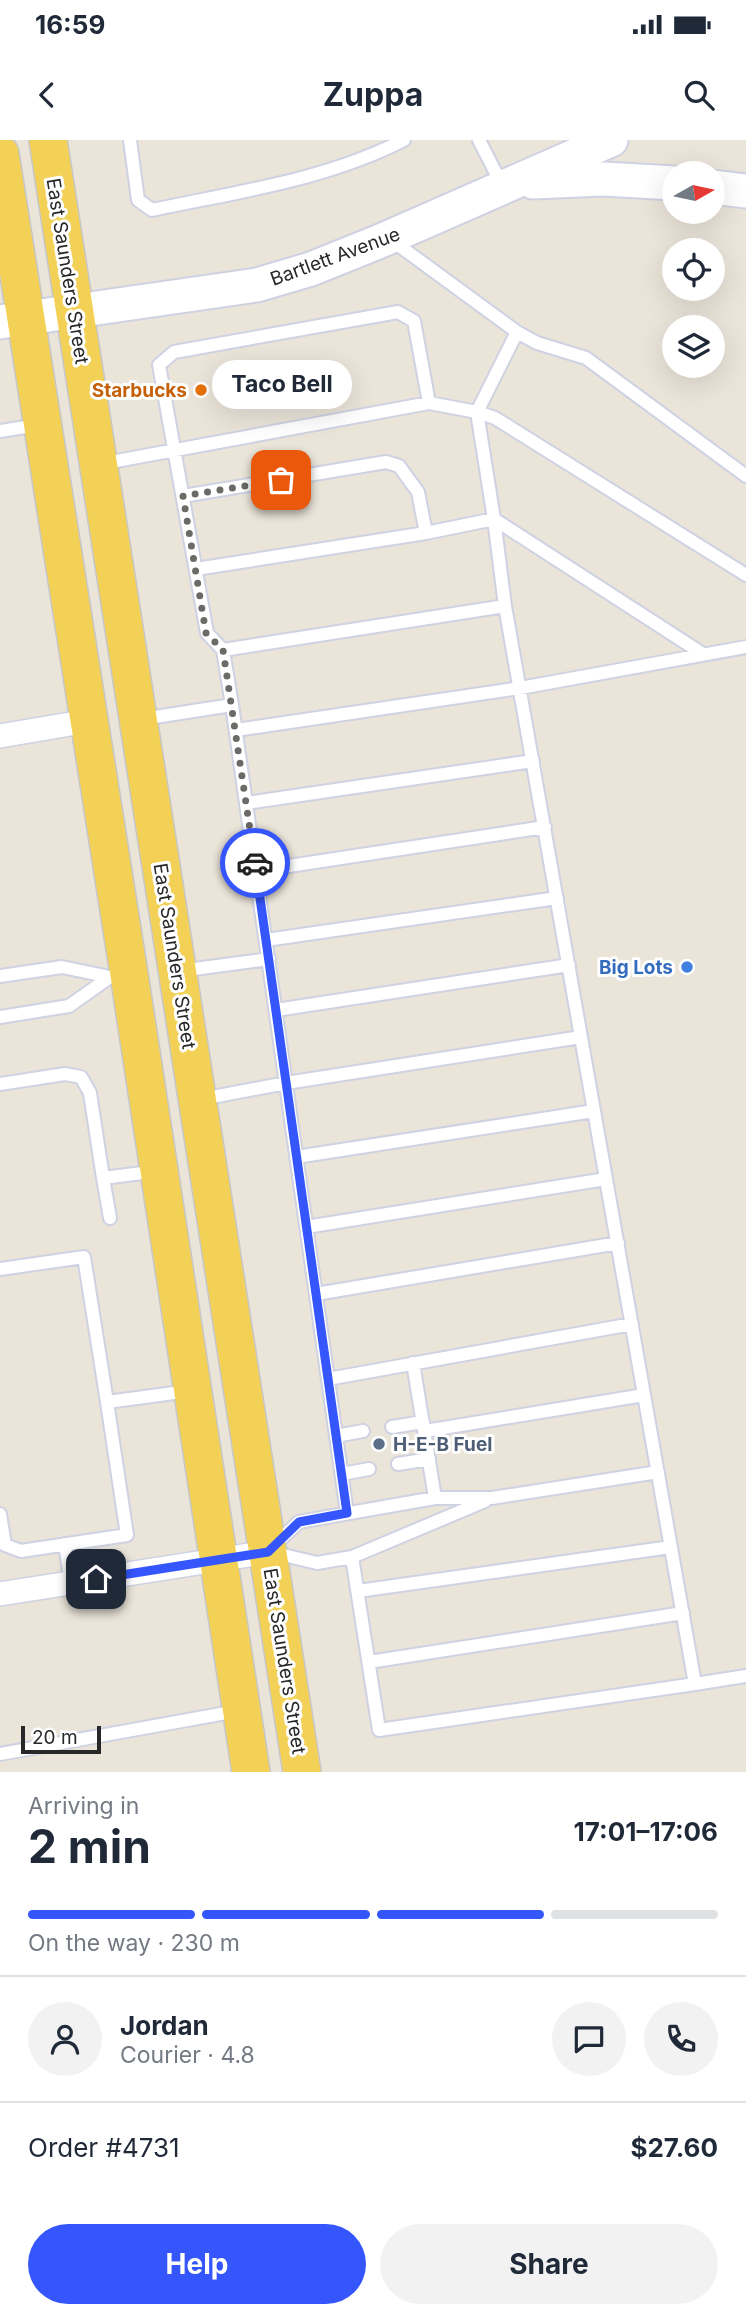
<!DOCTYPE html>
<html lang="en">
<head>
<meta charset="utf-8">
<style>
  :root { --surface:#fff; --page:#f2f2f3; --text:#1f2937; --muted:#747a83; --line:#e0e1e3; --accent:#3556fd }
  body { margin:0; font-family:Inter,sans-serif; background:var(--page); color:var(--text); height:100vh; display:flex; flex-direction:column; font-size:26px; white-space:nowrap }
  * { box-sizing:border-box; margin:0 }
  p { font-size:23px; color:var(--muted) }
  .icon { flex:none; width:38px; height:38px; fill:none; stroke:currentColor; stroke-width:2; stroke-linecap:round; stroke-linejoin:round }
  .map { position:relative; height:1632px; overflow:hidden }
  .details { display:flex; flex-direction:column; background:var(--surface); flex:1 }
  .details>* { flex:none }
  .needle { width:46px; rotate:81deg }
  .buttons { position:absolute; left:662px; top:21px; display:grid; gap:14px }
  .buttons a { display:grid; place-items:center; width:63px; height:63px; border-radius:50%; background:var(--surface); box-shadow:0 7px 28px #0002; font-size:35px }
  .scale { position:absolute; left:21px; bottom:18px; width:80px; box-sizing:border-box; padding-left:7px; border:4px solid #282828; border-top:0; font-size:19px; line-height:24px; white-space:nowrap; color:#282828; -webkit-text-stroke:5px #fff; paint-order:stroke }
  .pin { position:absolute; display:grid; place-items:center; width:60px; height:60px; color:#fff; margin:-30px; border-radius:14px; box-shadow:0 4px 10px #0006 }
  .courier { position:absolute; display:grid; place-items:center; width:70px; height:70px; margin:-35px; border:5px solid #3556fd; border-radius:50%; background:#fff; color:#222; box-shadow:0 2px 9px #0007 }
  .bubble { position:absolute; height:49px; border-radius:24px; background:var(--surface); box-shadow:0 7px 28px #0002; font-size:23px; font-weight:700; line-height:49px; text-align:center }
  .overview em { font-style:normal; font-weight:700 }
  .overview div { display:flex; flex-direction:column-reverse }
  .overview { display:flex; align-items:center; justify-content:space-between; height:119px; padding:0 28px }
  h1 { font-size:46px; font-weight:700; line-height:52px }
  .bar { display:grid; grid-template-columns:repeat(4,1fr); gap:10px 7px; align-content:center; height:84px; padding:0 28px }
  .bar i { height:9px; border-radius:5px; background:var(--line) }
  .bar .on { background:var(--accent) }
  .bar p { grid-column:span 4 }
  .line { display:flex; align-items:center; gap:18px; padding:0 28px; border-top:2px solid var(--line) }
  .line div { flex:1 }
  .round { display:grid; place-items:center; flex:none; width:74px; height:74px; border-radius:37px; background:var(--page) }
  .button { display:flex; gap:14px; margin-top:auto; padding:14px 28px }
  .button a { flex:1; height:80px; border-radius:42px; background:var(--accent); color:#fff; font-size:28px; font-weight:700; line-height:80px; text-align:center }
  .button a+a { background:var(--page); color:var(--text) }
  .status { display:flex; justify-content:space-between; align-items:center; height:49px; padding:0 35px; background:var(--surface); direction:ltr }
  .status svg { height:19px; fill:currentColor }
  header { display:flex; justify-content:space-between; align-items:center; height:91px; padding:0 28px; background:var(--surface); font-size:32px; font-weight:700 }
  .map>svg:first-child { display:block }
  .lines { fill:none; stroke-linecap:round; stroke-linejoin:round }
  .lane-casing { stroke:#ced2e2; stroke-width:16 }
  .street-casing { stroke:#ced2e2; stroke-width:26 }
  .secondary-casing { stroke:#ced2e2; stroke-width:37 }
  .primary-casing { stroke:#c7c7c7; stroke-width:40 }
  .lane { stroke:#fff; stroke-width:12 }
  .street { stroke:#fff; stroke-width:23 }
  .secondary { stroke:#fff; stroke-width:33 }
  .primary { stroke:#f3d157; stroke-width:37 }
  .done { stroke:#6c6a66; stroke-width:7; stroke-dasharray:0 12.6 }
  .route { stroke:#3556fd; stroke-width:9 }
  .food-dot { fill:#e8710a; stroke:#fff; stroke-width:2.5 }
  .shop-dot { fill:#3f7fe0; stroke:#fff; stroke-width:2.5 }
  .service-dot { fill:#5c6f8a; stroke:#fff; stroke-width:2.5 }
  .labels { text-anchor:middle; stroke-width:6; stroke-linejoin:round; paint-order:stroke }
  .street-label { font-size:19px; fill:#282828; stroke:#fff }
  .food-label { font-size:19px; font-weight:bold; fill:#c56008; stroke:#fff; text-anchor:end }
  .shop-label { font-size:19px; font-weight:bold; fill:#366cbe; stroke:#fff; text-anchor:end }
  .service-label { font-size:19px; font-weight:bold; fill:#4e5e75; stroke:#fff; text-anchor:start }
</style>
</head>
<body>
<div class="status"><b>16:59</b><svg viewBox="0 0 49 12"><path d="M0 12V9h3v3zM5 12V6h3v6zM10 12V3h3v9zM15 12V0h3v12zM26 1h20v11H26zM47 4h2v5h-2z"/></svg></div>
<header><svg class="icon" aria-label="back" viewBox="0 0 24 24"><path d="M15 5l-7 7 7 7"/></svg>Zuppa<svg class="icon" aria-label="search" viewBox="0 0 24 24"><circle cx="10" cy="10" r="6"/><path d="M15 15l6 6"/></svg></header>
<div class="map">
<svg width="746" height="1632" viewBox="0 0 746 1632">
  <rect width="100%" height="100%" fill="#ebe4d9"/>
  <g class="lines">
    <defs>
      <path id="lane" d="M130,0L138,60L152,70C237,52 326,40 404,0
        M479,0L503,47
        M390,99L517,192L537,203L586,218L746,336
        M0,291L38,285
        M100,324L429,263L477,272L517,192
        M183,356L386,322L399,326L418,352L426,393
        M196,429L426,393L494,379L703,514
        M505,466L695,1544L746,1536
        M223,510L207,493L159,225L174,212L398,172L414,181L429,263
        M232,565L347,1373
        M142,579L232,565L223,510L505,466L494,379L477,272L495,278L746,435
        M236,590L520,548L746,507
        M246,663L533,621
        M256,731L545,687
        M266,800L557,758
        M179,831L269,819
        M0,836L62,827L110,837L69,866L0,877
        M276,870L569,825
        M0,944L65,934L81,937L90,953L103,1038
        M202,959L286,943L581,897
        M296,1017L594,971
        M110,1078L103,1038L158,1031
        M306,1087L606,1039
        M0,1129L84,1117L107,1262L189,1251
        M316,1154L618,1103
        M413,1223L435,1358
        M328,1239L632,1184
        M392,1287L423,1282
        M425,1291L644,1255
        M336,1296L363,1291
        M398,1324L429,1319
        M342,1334L369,1329
        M0,1374L5,1405L21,1411L127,1395L107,1262
        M65,1404L71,1443
        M273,1406L299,1382L435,1358H492L658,1332
        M271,1412L317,1423L352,1417L485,1361
        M352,1417L379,1590L695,1544
        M358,1451L671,1407
        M369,1522L683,1473
        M0,1614L237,1571"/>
      <path id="street" d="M0,596L88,581
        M0,1454L268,1412"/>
      <path id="secondary" d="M533,42L603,39L674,43
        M712,47L746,51
        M0,182L257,145L311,129L378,102L611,0"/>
      <path id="primary" d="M48,0L302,1632
        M0,14L129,834L251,1632"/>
    </defs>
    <!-- lane casing -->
    <use href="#lane" class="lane-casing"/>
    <!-- street casing -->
    <use href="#street" class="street-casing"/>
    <!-- secondary casing -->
    <use href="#secondary" class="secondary-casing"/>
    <!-- primary casing -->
    <use href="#primary" class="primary-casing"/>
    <!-- lane -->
    <use href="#lane" class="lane"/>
    <!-- street -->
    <use href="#street" class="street"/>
    <!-- secondary -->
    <use href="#secondary" class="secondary"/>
    <!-- primary -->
    <use href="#primary" class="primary"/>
  </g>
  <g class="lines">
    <!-- done -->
    <path class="done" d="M255,723L223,510L206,493L183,356L281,340"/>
    <!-- route -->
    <path class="route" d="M96,1439L268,1412L299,1382L347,1373L255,723"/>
  </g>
  <!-- markers -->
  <circle class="food-dot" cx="201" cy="250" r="7"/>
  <circle class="shop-dot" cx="687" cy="827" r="7"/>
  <circle class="service-dot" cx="379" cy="1304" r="7"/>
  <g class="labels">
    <!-- street labels -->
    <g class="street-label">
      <text transform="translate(335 116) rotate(-20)" y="7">Bartlett Avenue</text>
      <text transform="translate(68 131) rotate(81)" y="7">East Saunders Street</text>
      <text transform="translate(175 816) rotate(81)" y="7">East Saunders Street</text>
      <text transform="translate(285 1521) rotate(81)" y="7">East Saunders Street</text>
    </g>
    <!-- food labels -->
    <g class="food-label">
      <text x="187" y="257">Starbucks</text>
    </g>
    <!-- shop labels -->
    <g class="shop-label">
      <text x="673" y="834">Big Lots</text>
    </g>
    <!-- service labels -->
    <g class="service-label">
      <text x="393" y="1311">H-E-B Fuel</text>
    </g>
  </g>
</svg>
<div class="buttons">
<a><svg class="needle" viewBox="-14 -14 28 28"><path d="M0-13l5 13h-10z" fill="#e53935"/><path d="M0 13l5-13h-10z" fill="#747a83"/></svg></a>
<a><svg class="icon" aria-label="locate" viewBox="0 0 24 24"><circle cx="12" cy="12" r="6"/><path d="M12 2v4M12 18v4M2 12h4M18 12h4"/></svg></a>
<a><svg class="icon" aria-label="layers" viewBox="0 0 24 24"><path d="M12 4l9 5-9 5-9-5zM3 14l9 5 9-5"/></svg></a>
</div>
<div class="scale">20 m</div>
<div class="pin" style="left:281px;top:340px;background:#ea580c"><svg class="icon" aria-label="bag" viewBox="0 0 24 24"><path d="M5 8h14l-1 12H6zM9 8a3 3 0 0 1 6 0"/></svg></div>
<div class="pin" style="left:96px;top:1439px;background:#1f2937"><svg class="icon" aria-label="home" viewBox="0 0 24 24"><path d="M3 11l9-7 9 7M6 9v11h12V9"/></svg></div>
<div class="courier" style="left:255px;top:723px"><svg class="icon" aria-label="car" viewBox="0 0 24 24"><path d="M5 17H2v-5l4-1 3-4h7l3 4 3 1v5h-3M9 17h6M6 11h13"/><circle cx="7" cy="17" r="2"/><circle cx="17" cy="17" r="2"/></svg></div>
<div class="bubble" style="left:212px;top:220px;width:140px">Taco Bell</div>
</div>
<section class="details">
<div class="overview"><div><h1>2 min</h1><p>Arriving in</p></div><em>17:01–17:06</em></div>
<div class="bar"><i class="on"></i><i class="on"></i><i class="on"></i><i></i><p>On the way · 230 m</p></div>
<div class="line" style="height:126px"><a class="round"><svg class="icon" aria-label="person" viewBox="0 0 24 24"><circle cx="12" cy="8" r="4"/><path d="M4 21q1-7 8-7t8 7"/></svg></a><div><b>Jordan</b><p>Courier · 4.8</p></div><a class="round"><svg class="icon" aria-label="chat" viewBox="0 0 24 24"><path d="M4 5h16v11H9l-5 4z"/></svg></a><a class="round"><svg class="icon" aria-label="phone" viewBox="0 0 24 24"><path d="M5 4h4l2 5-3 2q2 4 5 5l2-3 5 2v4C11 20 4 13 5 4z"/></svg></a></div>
<div class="line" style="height:91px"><div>Order #4731</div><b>$27.60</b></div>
<div class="button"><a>Help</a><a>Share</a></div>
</section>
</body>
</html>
